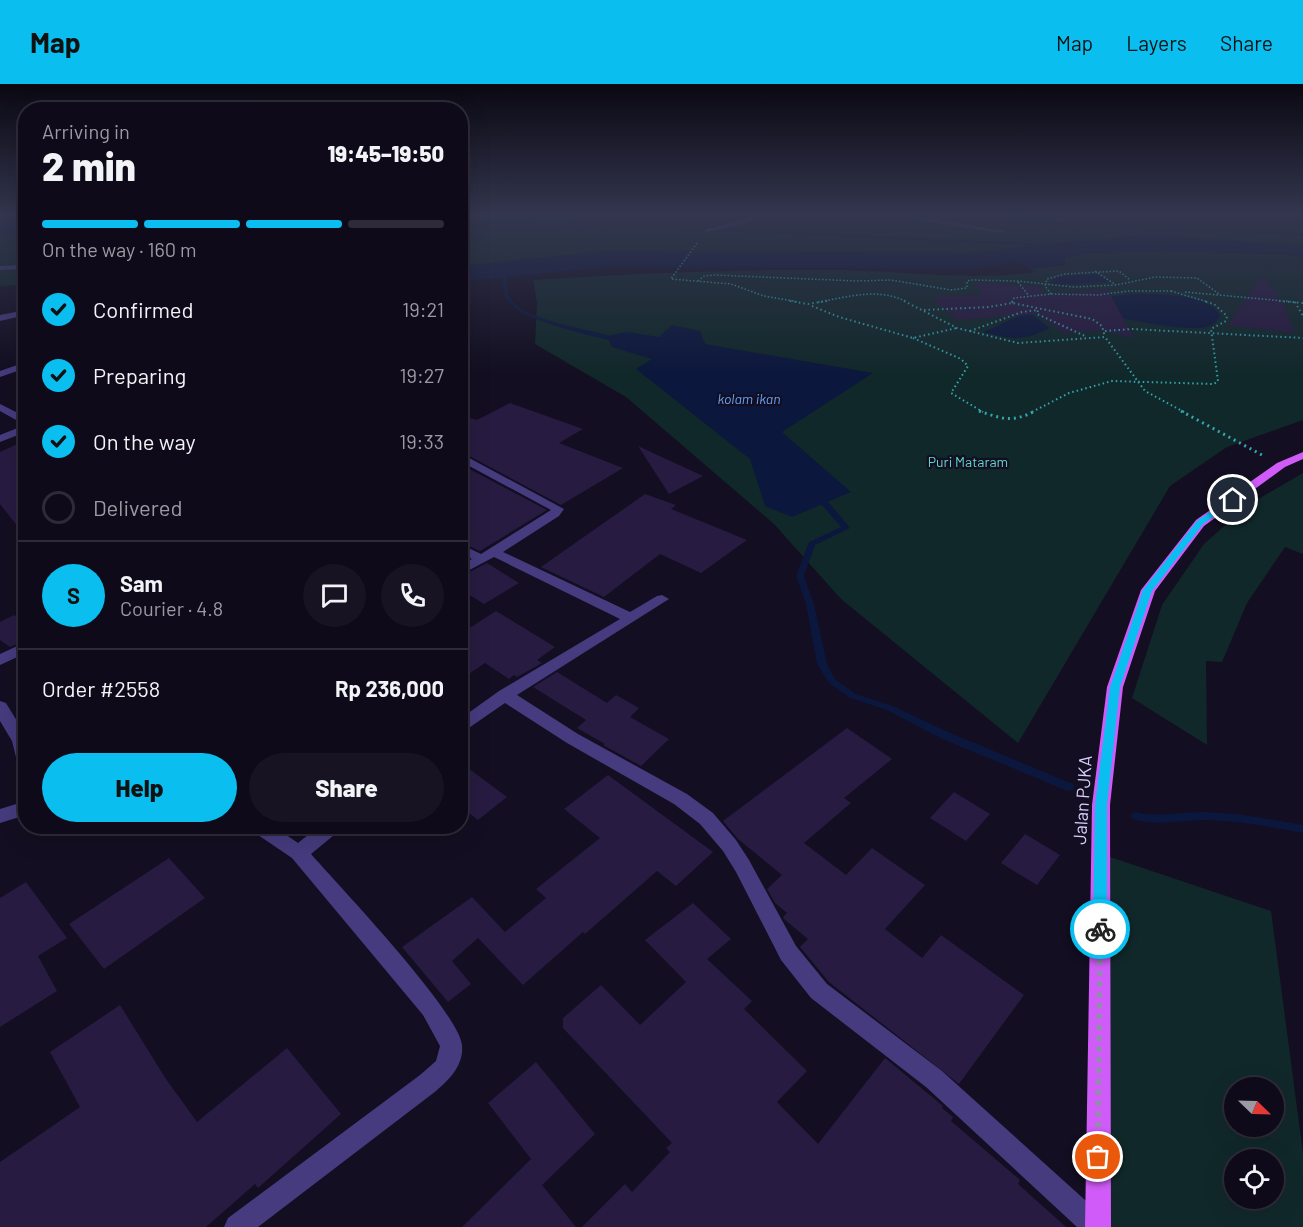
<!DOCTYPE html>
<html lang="en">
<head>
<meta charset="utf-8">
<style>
  :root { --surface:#0e0a19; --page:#171322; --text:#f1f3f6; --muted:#9b9aa2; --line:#2e2b38; --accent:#0abeef }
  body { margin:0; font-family:Barlow,sans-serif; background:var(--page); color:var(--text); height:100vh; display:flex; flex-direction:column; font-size:22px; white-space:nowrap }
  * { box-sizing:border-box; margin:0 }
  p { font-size:20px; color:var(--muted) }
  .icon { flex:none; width:33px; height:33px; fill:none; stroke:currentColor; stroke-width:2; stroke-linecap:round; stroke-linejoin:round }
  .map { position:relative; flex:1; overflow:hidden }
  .sheet { position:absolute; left:18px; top:18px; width:450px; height:732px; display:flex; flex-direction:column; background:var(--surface); border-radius:24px; box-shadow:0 6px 24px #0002,0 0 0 2px var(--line) }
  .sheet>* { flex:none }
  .needle { width:39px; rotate:113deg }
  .fabs { position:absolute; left:1224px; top:993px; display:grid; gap:12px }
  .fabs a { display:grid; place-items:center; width:60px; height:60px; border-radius:50%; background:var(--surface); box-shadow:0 6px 24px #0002,0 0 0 2px var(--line); font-size:30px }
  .pin { position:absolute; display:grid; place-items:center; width:51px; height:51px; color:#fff; margin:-26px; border:3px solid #fff; border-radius:50%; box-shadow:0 2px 6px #0007 }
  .courier { position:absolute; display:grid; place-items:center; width:60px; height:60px; margin:-30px; border:4px solid #0abeef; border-radius:50%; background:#fff; color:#222; box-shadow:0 2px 8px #0007 }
  .headline em { font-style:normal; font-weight:800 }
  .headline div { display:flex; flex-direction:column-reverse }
  .headline { display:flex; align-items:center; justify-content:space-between; height:102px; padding:0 24px }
  h1 { font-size:39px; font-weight:800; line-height:45px }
  .bar { display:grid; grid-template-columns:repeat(4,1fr); gap:9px 6px; align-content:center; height:72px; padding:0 24px }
  .bar i { height:8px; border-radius:4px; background:var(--line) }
  .bar .current { background:var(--accent) }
  .bar p { grid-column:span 4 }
  .line { display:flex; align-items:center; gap:15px; padding:0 24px; border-top:2px solid var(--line) }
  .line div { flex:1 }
  .round { display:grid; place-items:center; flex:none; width:63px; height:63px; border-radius:32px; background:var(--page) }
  ol { padding:0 24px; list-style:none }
  li { display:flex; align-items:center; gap:18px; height:66px }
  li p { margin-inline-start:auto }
  li .icon { padding:6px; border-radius:50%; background:var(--accent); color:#111; stroke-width:4 }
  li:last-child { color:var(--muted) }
  li i { width:33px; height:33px; border:3px solid var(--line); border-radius:50% }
  .cta { display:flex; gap:12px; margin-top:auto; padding:12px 24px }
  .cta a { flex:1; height:69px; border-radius:36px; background:var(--accent); color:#111; font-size:24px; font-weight:800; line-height:69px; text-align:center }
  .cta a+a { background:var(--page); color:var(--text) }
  header { display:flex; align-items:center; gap:36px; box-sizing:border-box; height:84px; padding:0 30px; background:var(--accent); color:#111 }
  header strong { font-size:28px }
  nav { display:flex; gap:33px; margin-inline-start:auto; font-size:21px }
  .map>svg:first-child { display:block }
  .green { fill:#11282a; fill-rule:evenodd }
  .water { fill:#0b173c }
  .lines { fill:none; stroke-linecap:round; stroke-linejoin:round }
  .stream { fill:#0b173c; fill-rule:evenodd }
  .river { fill:#0b173c; fill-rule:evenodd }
  .building { fill:#271b41 }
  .path-far2 { stroke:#33a7ae; stroke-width:1.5; stroke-dasharray:1.5 2; stroke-linecap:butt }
  .path-far1 { stroke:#33a7ae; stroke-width:2; stroke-dasharray:1.5 3; stroke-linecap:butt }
  .path { stroke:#33a7ae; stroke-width:3; stroke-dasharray:2 4; stroke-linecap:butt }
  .minor { fill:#453b7e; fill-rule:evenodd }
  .major { fill:#d05bf8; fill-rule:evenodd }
  .route { fill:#0abeef }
  .done { stroke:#948bb0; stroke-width:6; stroke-dasharray:0 10.8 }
  .labels { text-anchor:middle; stroke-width:4.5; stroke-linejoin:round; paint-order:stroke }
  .far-water-label { font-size:14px; font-style:italic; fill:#62a2f9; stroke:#130e21 }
  .far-park-label { font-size:14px; fill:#5fdac9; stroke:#130e21 }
  .near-street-label { font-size:18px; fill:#dacffd; stroke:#130e21 }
</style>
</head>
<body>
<header>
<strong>Map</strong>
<nav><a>Map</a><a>Layers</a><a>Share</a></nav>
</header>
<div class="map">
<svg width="1303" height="1143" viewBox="0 0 1303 1143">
  <rect width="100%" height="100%" fill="#130e21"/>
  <!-- green -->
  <path class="green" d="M461,130H1303V162L1132,152L1064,161L1043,167L1013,166L998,171L617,173L461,183Z
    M25,135V201L0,202V137Z
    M1164,167L1285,170L1303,173V336L1227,363L1170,402L1018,659L841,515L774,440L626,313L535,260L537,219L533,196C635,189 736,185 839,186C904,187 970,197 1035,188L1029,185L1065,181V174L1086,169Z
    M1303,389V470L1285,463L1247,519L1222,578L1206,577L1207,661L1132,614L1162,521L1204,460L1248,421Z
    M1101,770L1271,827L1303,1069V1143H1098ZM1234,1004H1274V1042H1234ZM1234,1076H1274V1114H1234Z"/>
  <!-- water -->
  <path class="water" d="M542,140L596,142L594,145L505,147L504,141Z
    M1154,151L1303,162V173L1285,170L1164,167L1086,169L1065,174L1066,181L1029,185L998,171L1013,166L1043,167L1084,157Z
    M1097,190L1109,198L1054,201L1051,198L1058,192Z
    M1133,210C1154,210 1209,209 1220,231C1218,236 1215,239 1210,242C1192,250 1123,234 1100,230L1119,225L1107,213Z
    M1031,230L1050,244C1023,258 1011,255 983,248C999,243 1012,232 1031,230Z
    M672,241L700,247L705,260L873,289L782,348L851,408L792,433L765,422L750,375L636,285L652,275L612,263L607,252L627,248L659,253Z"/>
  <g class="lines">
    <!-- stream -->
    <path class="stream" d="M981,130H991L1035,139L1303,149V151L1035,141Z
      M591,139L1031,159L1039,171L1035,172L1030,161L591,141L460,142V140Z
      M505,184L507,185C508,194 506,206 510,213C523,239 596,244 620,256L617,258C592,251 516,237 505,213C502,205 503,194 503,185Z
      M814,408H820L850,444L815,461L804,492L814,520L827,580L835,595L856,610L893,622L948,648L1073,700L1074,703L1073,706L1069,707L1065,706L940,654L887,626L850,614L829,599L817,580L806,520L796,492L809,458L841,443L814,412Z
      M1136,728C1159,734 1182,727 1206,728C1238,729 1271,735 1303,741V749C1271,743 1239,737 1206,736C1181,736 1157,743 1132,735L1131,732L1132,729Z"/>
    <!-- river -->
    <path class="river" d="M0,136H26V150H0Z
      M1079,156L1088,159L1092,164L1088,169L970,185L606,183L460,198V182L606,167L970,169Z"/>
  </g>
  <!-- building -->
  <path class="building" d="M1262,191L1282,217L1295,249L1228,241Z
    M975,198L1038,203L1046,211L1107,205L1134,254L1102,246L1063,249L1037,230L957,236L931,213L983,211Z
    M510,319L583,345L559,359L623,384L561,421L460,367V331L477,336Z
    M26,356V453L0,420V368Z
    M638,362L703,392L669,410Z
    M460,380L547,426L480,467L460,458Z
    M645,410L676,421L671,425L747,456L701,489L660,470L604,513L541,483Z
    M487,479L519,499L484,520L460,505V493Z
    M496,527L555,563L537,576L542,579L517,593L514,591L509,595L485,579L460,596V550Z
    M14,531L26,539V556L10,563L0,556V538Z
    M557,588L607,619L616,611L639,624L630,633L669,655L641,682L603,661L605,660L577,644L586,636L533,603Z
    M847,644L892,675L844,714L851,719L804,759L846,791L872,764L925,801L885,845L922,874L941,851L1024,911L959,1000L829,898L800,863L808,855L785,836L783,833L787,829L775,819L767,805L782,791L738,755L723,737Z
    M460,678L507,713L478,736L460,722Z
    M608,691L713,768L676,802L657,787L585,850L583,848L523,901L478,854L452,877L471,900L448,918L402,863L472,813L505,848L546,814L536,805L600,754L564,725Z
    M954,708L990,730L966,757L930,734Z
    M1025,750L1060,771L1037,801L1001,779Z
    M169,774L205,814L104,885L69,840Z
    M26,798L67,854L38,872L57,907L0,943V814Z
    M693,819L731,855L707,875L752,917L744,925L807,987L777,1018L818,1060L885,974L943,1022L942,1024L953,1033L951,1037L1020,1096L1018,1100L1066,1143H582L625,1100L632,1108L670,1068L666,1064L672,1059L563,944V934L601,901L640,941L686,898L645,856Z
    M120,921L166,995L197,1038L287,964L341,1030L258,1104L255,1100L206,1143H0V1078L80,1023L50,968Z
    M536,978L595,1050L542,1101L576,1143H462L531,1075L488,1019Z"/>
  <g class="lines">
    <!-- path-far2 -->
    <path class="path-far2" d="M1007,132L1061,136
      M697,159L671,195L731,200L764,212L799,218
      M1095,187L1116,201
      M698,197L704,192L715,191L856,197L891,196L951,206L967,204V197L971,196L1017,197L1074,203L1116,201L1155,193L1197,194L1219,210
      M1018,198L1029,212
      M1171,207L1208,218
      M1185,208L1295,218
      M1051,210L1045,202L1047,195L1065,190L1119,187L1130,196
      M818,218C849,213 878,203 907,218
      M1012,218L1014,214L1051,210L1098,211L1128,207H1172"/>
    <!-- path-far1 -->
    <path class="path-far1" d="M790,217L808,220L827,217
      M904,217L957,244L1018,259L1105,253L1145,307L1184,328
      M1279,217L1303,219
      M1295,218L1303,232
      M1012,219L1013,217
      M812,222L839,233L913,254L957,244
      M924,226L989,223L1012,219L1092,235L1102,242L1105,253
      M970,247L1022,228L1038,226L1037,230L1085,252
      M1105,247L1132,245L1303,254
      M913,254L961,275L968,282L951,309L983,328
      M1032,328L1069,309L1112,297L1214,300L1218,297L1211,245L1226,237L1227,232L1214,220L1203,217"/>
    <!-- path -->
    <path class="path" d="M979,327C1003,335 1011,339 1035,327
      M1181,327L1262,371"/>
    <!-- minor -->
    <path class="minor" d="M600,130L577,135H460V131Z
      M755,130H764L743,140L707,148L704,146L739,137Z
      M882,130H900L1004,147L1001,149Z
      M26,181V185L0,186V182Z
      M26,226V231L0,237V231Z
      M26,278V284L0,293V287Z
      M0,320L26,333V348L0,358V351L25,341L0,327Z
      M460,369L564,425L559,432L503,468L630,528L657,512L662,511L669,515L517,611L578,650L687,710L713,729L736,756L749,776L796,862L827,900L942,987L1105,1134L1109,1143H1077L926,1003L811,914L781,876L736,788L723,767L700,740L674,720L567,659L505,619L460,650V635L499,607L620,535L494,473L460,491V481L472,475L460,469V460L481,470L551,426L460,377Z
      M26,558V569L0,581V570Z
      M0,617L6,619L26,652V690L20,689L12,657L0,637Z
      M26,717V731L0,739V725Z
      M249,742H273L298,759L319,742H342L339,747L311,770C340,803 458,927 462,961C464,981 450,995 436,1007L258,1143H224L228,1134L420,991L436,977L440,962L423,931L292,774L252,747Z"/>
    <!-- major -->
    <path class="major" d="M1303,368V375L1285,383L1204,442L1155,507L1123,603L1110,721L1111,1143H1085L1092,721L1107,603L1141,506L1196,436L1277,379Z"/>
  </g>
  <!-- sky -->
  <linearGradient id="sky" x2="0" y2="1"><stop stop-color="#0a0812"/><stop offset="0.45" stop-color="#33364e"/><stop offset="1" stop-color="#33364e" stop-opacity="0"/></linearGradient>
  <rect width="1303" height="290" fill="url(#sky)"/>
  <!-- route -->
  <path class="route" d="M1230,414L1237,416L1203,440L1152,507L1120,603L1107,721V845L1105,849L1100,851L1095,849L1093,845L1095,721L1110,603L1143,506L1197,437Z"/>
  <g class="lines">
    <!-- done -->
    <path class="done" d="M1098,1073L1100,845"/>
  </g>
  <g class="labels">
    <!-- far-water labels -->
    <g class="far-water-label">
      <text x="749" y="320">kolam ikan</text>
    </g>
    <!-- far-park labels -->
    <g class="far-park-label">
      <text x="968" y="383">Puri Mataram</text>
    </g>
    <!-- near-street labels -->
    <g class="near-street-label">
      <text transform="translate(1083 716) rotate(-86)" y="6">Jalan PJKA</text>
    </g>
  </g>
</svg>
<div class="fabs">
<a><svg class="needle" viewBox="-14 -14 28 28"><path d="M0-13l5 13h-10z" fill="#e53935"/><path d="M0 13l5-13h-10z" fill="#9b9aa2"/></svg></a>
<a><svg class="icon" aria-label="locate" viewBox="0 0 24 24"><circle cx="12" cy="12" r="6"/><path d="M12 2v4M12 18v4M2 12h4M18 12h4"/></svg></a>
</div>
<div class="pin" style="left:1098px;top:1073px;background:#ea580c"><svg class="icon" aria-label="bag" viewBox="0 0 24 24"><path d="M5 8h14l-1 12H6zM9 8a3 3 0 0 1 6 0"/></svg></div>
<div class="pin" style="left:1233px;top:416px;background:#1f2937"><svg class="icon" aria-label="home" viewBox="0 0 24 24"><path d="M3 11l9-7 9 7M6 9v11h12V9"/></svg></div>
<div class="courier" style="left:1100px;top:845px"><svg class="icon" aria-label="bike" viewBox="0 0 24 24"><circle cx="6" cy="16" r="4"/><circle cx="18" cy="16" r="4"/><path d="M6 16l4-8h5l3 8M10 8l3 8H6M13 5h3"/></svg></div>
<section class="sheet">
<div class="headline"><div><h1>2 min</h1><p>Arriving in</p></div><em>19:45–19:50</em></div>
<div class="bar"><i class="current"></i><i class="current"></i><i class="current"></i><i></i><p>On the way · 160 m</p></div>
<ol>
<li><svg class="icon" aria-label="check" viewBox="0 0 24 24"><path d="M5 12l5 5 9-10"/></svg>Confirmed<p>19:21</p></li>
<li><svg class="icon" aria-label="check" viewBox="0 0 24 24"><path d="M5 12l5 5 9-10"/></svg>Preparing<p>19:27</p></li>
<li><svg class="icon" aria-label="check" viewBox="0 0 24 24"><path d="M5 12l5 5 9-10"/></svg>On the way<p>19:33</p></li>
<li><i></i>Delivered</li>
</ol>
<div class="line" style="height:108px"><b class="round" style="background:var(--accent);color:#111">S</b><div><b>Sam</b><p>Courier · 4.8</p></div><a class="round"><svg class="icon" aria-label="chat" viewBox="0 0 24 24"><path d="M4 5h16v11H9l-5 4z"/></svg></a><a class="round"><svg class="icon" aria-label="phone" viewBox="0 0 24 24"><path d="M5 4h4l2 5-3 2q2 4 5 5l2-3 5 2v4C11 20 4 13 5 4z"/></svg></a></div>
<div class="line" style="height:78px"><div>Order #2558</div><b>Rp 236,000</b></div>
<div class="cta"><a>Help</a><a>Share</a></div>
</section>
</div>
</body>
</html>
